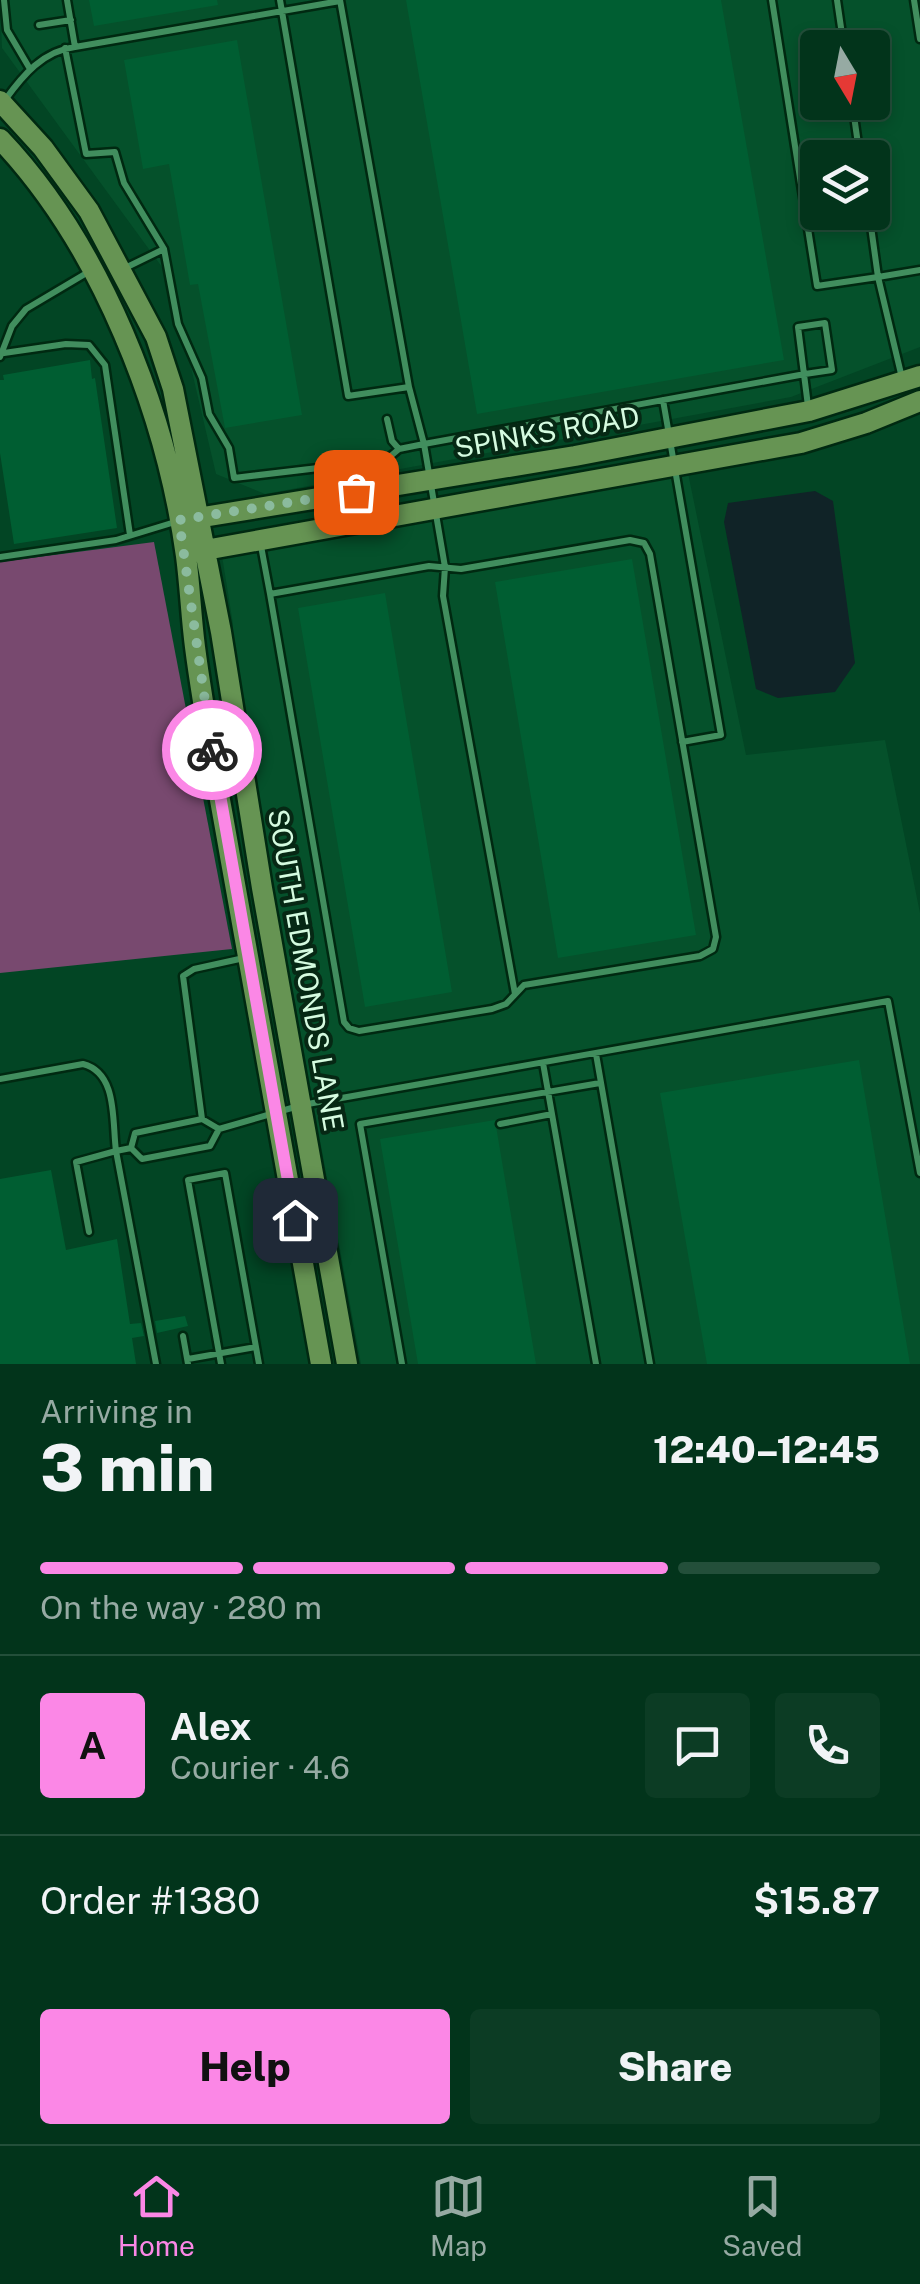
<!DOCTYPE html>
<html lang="en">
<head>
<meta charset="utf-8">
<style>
  :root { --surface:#02341b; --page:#0c3c24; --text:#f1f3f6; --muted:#96aaa3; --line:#234f3a; --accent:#fb87e6 }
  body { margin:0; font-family:"Public Sans",sans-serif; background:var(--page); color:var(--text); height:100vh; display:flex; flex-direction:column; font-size:38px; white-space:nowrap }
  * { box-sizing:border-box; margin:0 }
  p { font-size:32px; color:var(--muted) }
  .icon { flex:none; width:55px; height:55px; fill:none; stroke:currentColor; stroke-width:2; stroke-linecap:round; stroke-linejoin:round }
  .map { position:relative; height:1364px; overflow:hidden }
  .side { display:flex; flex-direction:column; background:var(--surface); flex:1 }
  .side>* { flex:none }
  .needle { width:65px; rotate:170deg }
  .tools { position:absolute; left:800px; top:30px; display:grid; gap:20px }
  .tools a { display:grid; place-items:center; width:90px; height:90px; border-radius:10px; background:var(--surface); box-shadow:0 5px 15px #0003,0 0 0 2px var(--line); font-size:50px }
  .pin { position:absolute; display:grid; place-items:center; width:85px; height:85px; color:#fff; margin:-42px; border-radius:20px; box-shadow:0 5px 15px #0006 }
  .courier { position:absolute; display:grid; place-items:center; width:100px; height:100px; margin:-50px; border:8px solid #fb87e6; border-radius:50%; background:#fff; color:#222; box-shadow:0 2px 12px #0007 }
  .headline em { font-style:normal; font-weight:800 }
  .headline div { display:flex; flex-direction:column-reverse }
  .headline { display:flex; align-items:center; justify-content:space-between; height:170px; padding:0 40px }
  h1 { font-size:65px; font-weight:800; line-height:75px }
  .bar { display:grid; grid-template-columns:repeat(4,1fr); gap:15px 10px; align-content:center; height:120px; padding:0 40px }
  .bar i { height:12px; border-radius:8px; background:var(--line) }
  .bar .active { background:var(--accent) }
  .bar p { grid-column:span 4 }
  .line { display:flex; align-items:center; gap:25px; padding:0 40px; border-top:2px solid var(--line) }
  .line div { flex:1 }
  .round { display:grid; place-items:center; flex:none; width:105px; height:105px; border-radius:10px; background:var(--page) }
  .cta { display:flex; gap:20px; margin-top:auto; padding:20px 40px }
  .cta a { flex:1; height:115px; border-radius:10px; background:var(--accent); color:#111; font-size:40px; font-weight:800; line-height:115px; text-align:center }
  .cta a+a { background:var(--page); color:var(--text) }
  .dock { display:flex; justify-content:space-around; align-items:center; height:140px; border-top:2px solid var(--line); background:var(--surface); font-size:28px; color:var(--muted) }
  .dock a { display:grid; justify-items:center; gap:5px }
  .dock .active { color:var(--accent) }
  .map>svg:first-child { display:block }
  .built { fill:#05512b; fill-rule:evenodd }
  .green { fill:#78496f }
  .water { fill:#102327 }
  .building { fill:#005e32 }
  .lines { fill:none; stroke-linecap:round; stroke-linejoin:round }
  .service-casing { stroke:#002911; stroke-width:11 }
  .secondary-casing { stroke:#002911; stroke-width:25 }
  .service { stroke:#418e5e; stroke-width:6 }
  .secondary { stroke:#669453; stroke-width:20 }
  .done { stroke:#8bbb9e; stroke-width:10; stroke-dasharray:0 18 }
  .route { stroke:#fb87e6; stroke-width:12 }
  .labels { text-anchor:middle; stroke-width:8; stroke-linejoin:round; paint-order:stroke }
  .street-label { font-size:28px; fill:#d5fbe0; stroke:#062814 }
</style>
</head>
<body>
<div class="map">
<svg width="920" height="1364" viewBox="0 0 920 1364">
  <rect width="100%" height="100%" fill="#024524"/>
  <!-- built -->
  <path class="built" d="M0,0H920V347L791,397L265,494L216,474L170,278L2,48ZM818,48H872V102H818ZM818,158H872V212H818Z
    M688,473L746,755L885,740L920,913V1364H361L233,665V624L222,556Z"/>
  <!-- green -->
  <path class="green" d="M154,542L232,949L0,973V562Z"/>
  <!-- water -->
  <path class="water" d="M815,491L833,501L855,663L835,692L778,698L756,689L724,522L728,503Z"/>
  <!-- building -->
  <path class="building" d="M89,0H217L218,5L94,26Z
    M406,0H721L784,360L477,414Z
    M237,40L302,415L225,428L198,284L190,285L169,164L143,169L124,60Z
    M90,360L92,379L95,378L117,528L14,544L0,453V380H4L3,375Z
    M632,559L696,935L558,958L495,582Z
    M385,593L452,992L365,1007L298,608Z
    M859,1060L910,1364H707L660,1093Z
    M495,1120L536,1364H418L380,1139Z
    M51,1170L66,1250L117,1239L130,1324L141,1323L144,1336L132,1338L136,1364H0V1179Z
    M185,1316L188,1326L157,1333L155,1321Z"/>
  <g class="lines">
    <defs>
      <path id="service" d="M4,0L7,30L30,69
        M280,0L348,396L409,387L424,444L805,374L832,370L825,323L798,327L808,406
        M340,0L409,387
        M772,0L817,286L878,277L902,378
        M837,0L844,48
        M914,0L920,39
        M39,25L71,20
        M75,47L340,1
        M65,48L86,154L115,152L124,183L164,249L178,324L202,378L209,414L229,448L234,478L386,460L399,449L424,444L445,567L443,596L515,994
        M5,100C23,75 43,51 75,47L67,0
        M852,102L860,158
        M869,212L878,277L920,270
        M125,268L164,249
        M4,353L66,344L89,345L105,365L130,535
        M0,357L12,326L26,309L90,271
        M663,400L721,735L682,742
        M387,419L392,441L399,449
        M261,546L270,594L344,1022L349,1028L359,1031L492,1009L506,1004L524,985L700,956L713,949L716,937L650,554L644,543L630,540L461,569L429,566L270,594
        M0,557L116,540L175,522
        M596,1054L650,1364
        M543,1063L596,1364
        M0,1079L83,1064C118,1073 112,1121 116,1151L131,1148
        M202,1119L183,976L194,969L244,958
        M202,1119L219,1129L210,1146L142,1159L131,1148L135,1133Z
        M500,1124L552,1114
        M219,1129L302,1105L888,1001L920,1173
        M89,1232L76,1162L116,1151L156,1364
        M183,1336L188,1364
        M188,1359L256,1347
        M221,1364L188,1180L225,1173L259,1364
        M402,1364L360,1124L600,1083"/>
      <path id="secondary" d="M0,101L43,148L89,211L156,337L173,389L221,632L262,888L347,1364
        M0,139C101,245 166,412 186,556C190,586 191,616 195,647C204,717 218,787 230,856C259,1026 291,1195 321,1364
        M191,519L575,456L809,411L920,376
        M194,552L801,443L866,423L920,401"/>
    </defs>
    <!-- service casing -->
    <use href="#service" class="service-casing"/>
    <!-- secondary casing -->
    <use href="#secondary" class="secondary-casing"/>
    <!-- service -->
    <use href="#service" class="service"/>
    <!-- secondary -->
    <use href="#secondary" class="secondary"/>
  </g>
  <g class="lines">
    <!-- done -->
    <path class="done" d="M212,750L179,520L356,492"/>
    <!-- route -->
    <path class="route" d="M212,750L295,1220"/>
  </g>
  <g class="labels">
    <!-- street labels -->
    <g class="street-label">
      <text transform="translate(547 432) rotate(-10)" y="10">SPINKS ROAD</text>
      <text transform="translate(306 970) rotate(80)" y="10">SOUTH EDMONDS LANE</text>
    </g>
  </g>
</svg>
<div class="tools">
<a><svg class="needle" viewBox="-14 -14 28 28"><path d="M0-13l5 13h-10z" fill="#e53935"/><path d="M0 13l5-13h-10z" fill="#96aaa3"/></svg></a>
<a><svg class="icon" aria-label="layers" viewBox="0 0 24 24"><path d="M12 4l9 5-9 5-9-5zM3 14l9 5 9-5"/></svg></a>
</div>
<div class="pin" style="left:356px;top:492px;background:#ea580c"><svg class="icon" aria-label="bag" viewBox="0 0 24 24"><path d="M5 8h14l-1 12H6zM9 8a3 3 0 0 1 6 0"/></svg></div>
<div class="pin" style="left:295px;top:1220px;background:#1f2937"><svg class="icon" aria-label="home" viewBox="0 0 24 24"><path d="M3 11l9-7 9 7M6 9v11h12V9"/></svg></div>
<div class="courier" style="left:212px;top:750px"><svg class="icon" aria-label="bike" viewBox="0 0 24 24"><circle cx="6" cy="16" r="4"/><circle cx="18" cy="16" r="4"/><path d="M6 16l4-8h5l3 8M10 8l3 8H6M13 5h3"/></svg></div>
</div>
<section class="side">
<div class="headline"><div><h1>3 min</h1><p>Arriving in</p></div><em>12:40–12:45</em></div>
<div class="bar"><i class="active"></i><i class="active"></i><i class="active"></i><i></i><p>On the way · 280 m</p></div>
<div class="line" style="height:180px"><b class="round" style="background:var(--accent);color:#111">A</b><div><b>Alex</b><p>Courier · 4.6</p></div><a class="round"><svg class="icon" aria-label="chat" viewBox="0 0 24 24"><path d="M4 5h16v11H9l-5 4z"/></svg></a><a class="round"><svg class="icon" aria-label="phone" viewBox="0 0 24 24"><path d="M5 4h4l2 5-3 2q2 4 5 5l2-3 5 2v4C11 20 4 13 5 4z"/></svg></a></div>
<div class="line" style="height:130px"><div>Order #1380</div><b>$15.87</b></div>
<div class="cta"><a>Help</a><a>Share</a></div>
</section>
<nav class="dock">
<a class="active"><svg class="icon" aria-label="home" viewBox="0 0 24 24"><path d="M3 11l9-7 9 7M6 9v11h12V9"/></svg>Home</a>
<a><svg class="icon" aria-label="map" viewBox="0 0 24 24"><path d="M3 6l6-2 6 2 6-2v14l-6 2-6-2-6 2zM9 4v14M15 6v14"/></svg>Map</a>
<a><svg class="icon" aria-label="saved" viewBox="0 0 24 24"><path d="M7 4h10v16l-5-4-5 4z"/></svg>Saved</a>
</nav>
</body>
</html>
